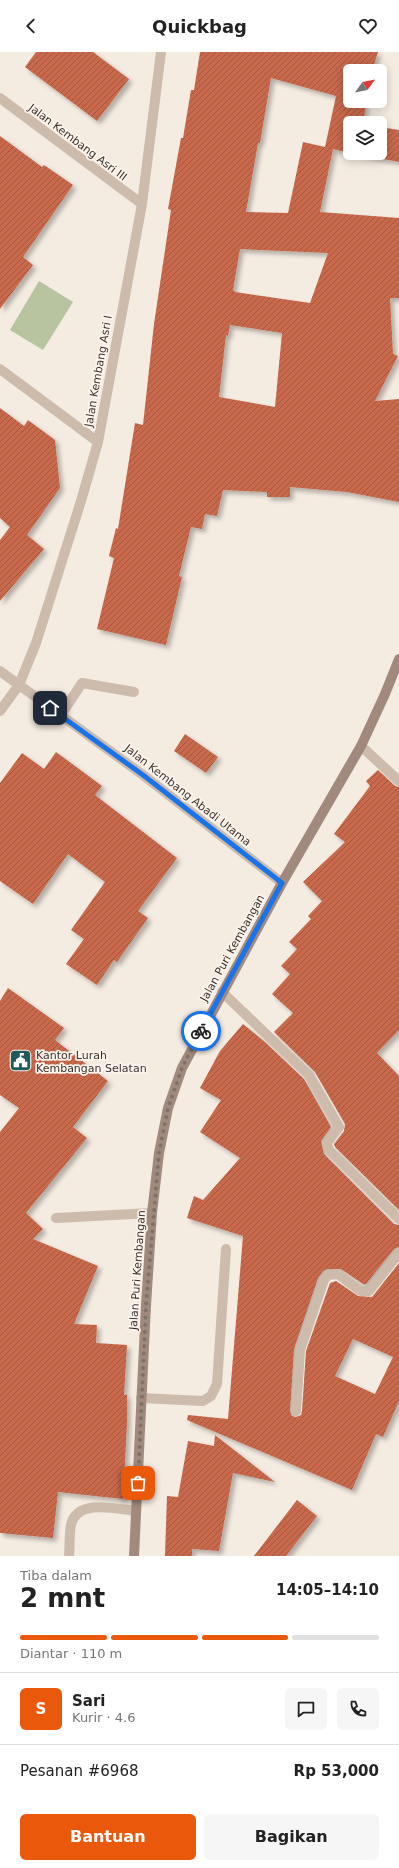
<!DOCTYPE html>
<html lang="id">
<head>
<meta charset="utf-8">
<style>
  :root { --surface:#fff; --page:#f6f6f6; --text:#222; --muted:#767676; --line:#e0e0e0; --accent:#ea580c }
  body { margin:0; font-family:"DejaVu Sans",sans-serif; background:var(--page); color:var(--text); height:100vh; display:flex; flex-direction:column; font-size:15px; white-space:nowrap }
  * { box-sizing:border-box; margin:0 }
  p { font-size:13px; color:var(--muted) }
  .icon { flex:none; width:22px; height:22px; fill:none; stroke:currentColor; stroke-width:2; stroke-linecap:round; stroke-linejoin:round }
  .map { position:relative; height:1504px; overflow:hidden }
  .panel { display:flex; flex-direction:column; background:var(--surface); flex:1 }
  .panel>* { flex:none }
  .needle { width:26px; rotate:57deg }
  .controls { position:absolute; left:343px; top:12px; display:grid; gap:8px }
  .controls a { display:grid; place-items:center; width:44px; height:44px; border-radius:6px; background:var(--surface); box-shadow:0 2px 10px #0003; font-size:20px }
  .pin { position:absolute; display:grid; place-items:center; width:34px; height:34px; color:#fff; margin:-17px; border-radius:8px; box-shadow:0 2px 6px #0006 }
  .courier { position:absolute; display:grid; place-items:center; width:40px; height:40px; margin:-20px; border:3px solid #1a73e8; border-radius:50%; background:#fff; color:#222; box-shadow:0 1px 5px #0007 }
  .head em { font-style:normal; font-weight:800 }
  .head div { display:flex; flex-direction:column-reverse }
  .head { display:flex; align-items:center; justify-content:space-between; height:68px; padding:0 20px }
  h1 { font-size:26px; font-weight:800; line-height:30px }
  .bar { display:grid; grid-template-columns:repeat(4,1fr); gap:6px 4px; align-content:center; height:48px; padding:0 20px }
  .bar i { height:5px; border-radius:3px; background:var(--line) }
  .bar .current { background:var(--accent) }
  .bar p { grid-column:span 4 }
  .line { display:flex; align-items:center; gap:10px; padding:0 20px; border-top:1px solid var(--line) }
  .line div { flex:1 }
  .round { display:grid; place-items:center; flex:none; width:42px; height:42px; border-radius:6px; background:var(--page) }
  .button { display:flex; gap:8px; margin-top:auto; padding:8px 20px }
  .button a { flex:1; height:46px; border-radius:6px; background:var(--accent); color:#fff; font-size:16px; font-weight:800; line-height:46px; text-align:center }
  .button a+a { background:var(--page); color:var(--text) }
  header { display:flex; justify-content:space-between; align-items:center; height:52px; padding:0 20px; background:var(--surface); font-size:18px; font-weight:800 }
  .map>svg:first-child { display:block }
  .garden { fill:#b8c4a0 }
  .building { fill:url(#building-hatch); fill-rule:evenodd; filter:url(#shadow) }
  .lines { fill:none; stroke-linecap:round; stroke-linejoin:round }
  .lane { stroke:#cdbbac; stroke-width:10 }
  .street { stroke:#cdbbac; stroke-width:10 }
  .secondary { stroke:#a18a7d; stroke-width:10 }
  .done { stroke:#7c716b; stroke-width:4; stroke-dasharray:0 7.2 }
  .route { stroke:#1a73e8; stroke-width:5 }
  .labels { text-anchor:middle; stroke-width:3.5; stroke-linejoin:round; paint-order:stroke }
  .street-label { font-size:11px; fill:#3b302b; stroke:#fbf5ee }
  .poi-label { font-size:11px; fill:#3b302b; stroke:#fbf5ee; text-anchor:start }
</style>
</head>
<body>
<header><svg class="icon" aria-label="back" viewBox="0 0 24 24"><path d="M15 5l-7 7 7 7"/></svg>Quickbag<svg class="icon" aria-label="heart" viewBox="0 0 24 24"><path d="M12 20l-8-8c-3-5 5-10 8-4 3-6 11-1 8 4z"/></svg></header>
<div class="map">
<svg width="399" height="1504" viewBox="0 0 399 1504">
  <defs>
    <pattern id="building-hatch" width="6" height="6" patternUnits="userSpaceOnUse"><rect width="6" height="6" fill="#c8694b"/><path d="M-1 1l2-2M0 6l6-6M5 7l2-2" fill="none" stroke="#a4573f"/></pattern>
    <filter id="shadow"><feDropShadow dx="3.5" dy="3.5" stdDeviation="2" flood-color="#0004"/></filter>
  </defs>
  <rect width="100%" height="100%" fill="#f4ebe1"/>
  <!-- garden -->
  <path class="garden" d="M39,229L73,250L43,298L10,278Z"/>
  <!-- building -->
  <path class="building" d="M36,0H93L129,27L97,69L25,15Z
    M200,0H378L372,19H350V49H364L363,53H366L363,71H350V101L333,97L320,160L399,166V246H390L393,302L398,304L375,349L399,347V450L347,440L290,435V445H267V440L223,438L217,464L205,462L202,477L191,475L179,524L182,525L166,593L97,577L114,506L109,504L116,476L118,477L135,371L143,373L154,272L171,158L168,157L181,86H183L191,38H194ZM271,26L336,44L325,95L303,90L288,161L246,160L258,91H260ZM240,197L328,201L310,251L235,240L233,238ZM230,273L282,281L275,355L219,345L226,283L228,284Z
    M380,75L399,78V110L352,101H380Z
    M0,84L42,115L44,113L73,133L23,205L33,213L0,257Z
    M0,356L24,374L28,368L55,388L60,436L27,483L44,497L0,549V488L10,475L0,466Z
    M185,682L218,705L206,721L174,699Z
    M56,700L102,734L95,743L177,806L138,859L148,866L117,910L114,908L97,933L66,912L84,887L71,878L105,830L68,802L33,852L0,829V731L22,701L44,717Z
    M378,718L395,734L399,735V978L377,1001L399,1024V1158L335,1095L334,1092L344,1079L345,1072L315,1020L274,980L293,961L272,942L290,922L281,914L297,897L289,890L311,867L308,864L322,849L303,830L345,790L334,782L370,734L366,729Z
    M8,936L64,976L55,988L108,1029L73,1075L87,1086L26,1161L43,1177L33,1187L98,1214L74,1272L97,1273L96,1291L127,1293L124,1343H127V1371L123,1447L58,1440L53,1486L0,1481V1080L19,1056L0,1043V949Z
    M243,972L265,990L304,1027L331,1075L321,1089L324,1102L394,1172L399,1173V1195L394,1197L366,1232H363L341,1217H327L323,1219L318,1226L294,1297L290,1359L292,1364L296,1365L301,1363L302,1359L306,1299L330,1231L336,1229L358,1244L372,1245L399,1211V1349L383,1385L376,1382L352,1438L187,1368L188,1363L228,1367L243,1184L187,1166L194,1144L203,1148L240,1106L200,1080L221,1048L200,1036L220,999ZM353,1287L393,1305L375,1342L335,1324Z
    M215,1383L275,1430L233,1421L219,1499L192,1497V1504H165L167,1444L178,1445L188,1389L214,1394Z
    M297,1448L317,1464L286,1504H254Z"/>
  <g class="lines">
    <!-- lane -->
    <path class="lane" d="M61,663L82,631L134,640
      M56,1166L152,1161
      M69,1504C70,1494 69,1483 71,1473C77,1446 117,1457 136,1459"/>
    <!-- street -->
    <path class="street" d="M0,46L142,152
      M0,317L98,390
      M0,619L143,723L282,831
      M0,659L19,633L36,591L81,449L98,390L142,152L161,0
      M361,694L399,729
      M222,940L309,1023L339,1075L327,1091L329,1098L399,1167
      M141,1346L203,1349L211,1344L217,1332L226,1197
      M296,1359L300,1298L324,1228L328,1223L338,1222L361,1239H369L399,1201"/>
    <!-- secondary -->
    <path class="secondary" d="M134,1504L146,1253L152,1161L159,1101L168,1056L182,1016L282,831L361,694L385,642L399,607"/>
  </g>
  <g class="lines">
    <!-- done -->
    <path class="done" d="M138,1431L146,1253L159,1101L168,1056L182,1016L201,979"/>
    <!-- route -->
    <path class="route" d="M50,656L143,723L282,831L201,979"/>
  </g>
  <!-- icons -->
  <defs>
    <symbol id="civic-square" viewBox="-11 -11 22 22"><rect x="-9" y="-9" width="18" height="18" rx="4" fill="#1f5a5e" stroke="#fbf5ee"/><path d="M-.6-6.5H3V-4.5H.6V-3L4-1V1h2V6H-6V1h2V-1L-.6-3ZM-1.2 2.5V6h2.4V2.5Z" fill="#fff"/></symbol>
  </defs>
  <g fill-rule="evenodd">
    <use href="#civic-square" x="8" y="996" width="25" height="25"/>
  </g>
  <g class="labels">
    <!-- street labels -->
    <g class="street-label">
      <text transform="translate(78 90) rotate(37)" y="4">Jalan Kembang Asri III</text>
      <text transform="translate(98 319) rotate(-80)" y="4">Jalan Kembang Asri I</text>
      <text transform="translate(188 743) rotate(38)" y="4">Jalan Kembang Abadi Utama</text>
      <text transform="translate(232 896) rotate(-61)" y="4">Jalan Puri Kembangan</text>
      <text transform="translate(137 1218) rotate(-86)" y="4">Jalan Puri Kembangan</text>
    </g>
    <!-- poi labels -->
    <g class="poi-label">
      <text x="36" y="1007">Kantor Lurah<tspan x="36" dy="13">Kembangan Selatan</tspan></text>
    </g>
  </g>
</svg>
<div class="controls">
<a><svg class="needle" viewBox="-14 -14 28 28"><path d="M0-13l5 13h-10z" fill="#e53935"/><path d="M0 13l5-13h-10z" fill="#767676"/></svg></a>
<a><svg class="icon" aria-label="layers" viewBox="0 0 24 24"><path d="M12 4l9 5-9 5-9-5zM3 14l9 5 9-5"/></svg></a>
</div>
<div class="pin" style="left:138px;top:1431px;background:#ea580c"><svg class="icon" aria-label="bag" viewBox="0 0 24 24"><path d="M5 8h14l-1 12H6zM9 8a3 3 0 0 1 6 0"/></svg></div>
<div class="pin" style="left:50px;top:656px;background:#1f2937"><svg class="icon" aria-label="home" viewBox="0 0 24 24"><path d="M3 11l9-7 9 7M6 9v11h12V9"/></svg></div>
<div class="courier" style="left:201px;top:979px"><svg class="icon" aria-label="bike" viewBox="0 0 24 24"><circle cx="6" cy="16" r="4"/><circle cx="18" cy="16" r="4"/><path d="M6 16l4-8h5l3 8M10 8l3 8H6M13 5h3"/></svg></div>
</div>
<section class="panel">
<div class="head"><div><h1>2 mnt</h1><p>Tiba dalam</p></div><em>14:05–14:10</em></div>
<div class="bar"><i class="current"></i><i class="current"></i><i class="current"></i><i></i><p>Diantar · 110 m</p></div>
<div class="line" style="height:72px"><b class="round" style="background:var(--accent);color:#fff">S</b><div><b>Sari</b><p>Kurir · 4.6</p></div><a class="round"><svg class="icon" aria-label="chat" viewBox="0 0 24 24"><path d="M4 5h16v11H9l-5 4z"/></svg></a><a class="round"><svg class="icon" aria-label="phone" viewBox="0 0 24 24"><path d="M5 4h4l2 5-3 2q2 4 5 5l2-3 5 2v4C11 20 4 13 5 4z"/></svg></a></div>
<div class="line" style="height:52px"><div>Pesanan #6968</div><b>Rp 53,000</b></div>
<div class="button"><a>Bantuan</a><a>Bagikan</a></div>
</section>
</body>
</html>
